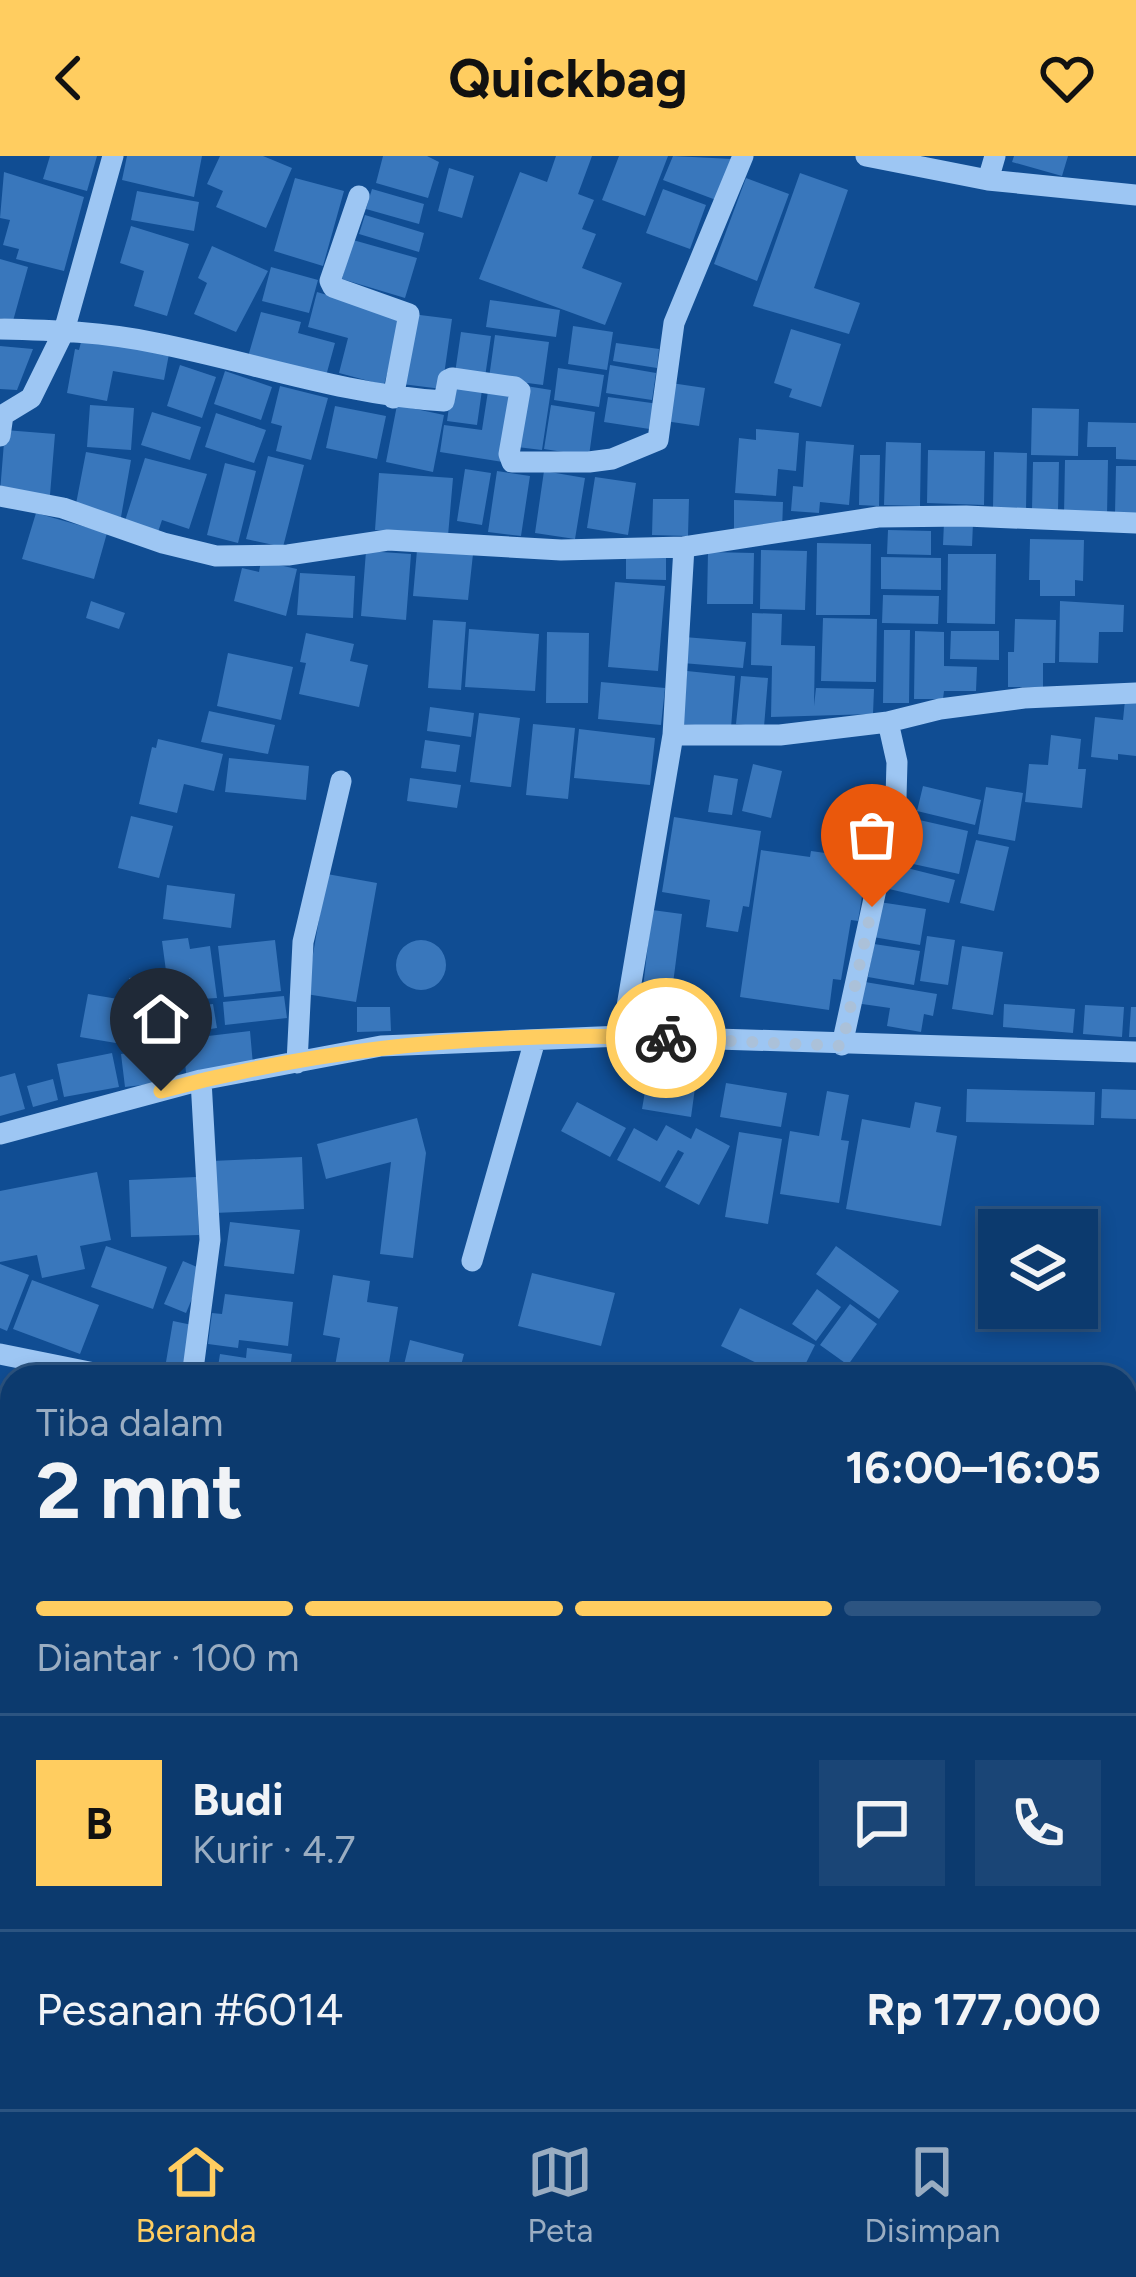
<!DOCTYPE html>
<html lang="id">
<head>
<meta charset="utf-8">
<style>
  :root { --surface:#0c3a6e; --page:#1a4576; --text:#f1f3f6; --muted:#9aadc2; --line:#2c5481; --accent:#ffcd60 }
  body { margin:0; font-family:Figtree,sans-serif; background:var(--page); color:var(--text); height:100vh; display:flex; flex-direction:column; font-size:45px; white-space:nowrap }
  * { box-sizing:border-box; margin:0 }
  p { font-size:39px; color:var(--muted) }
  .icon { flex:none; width:66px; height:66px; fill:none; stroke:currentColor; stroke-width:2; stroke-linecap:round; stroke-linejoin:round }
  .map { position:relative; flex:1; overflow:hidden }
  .sheet { position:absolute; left:0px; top:1209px; width:1137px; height:744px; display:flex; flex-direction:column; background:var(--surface); border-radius:36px 36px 0 0; box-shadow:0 6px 18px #0003,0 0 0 3px var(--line) }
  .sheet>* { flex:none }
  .buttons { position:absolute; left:978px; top:1053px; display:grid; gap:24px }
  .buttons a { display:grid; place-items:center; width:120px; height:120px; border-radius:0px; background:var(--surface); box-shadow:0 6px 18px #0003,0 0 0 3px var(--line); font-size:60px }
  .pin { position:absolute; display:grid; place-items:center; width:102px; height:102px; color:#fff; margin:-123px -51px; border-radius:50% 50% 50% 0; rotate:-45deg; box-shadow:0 0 12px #0007 }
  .pin .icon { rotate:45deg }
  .courier { position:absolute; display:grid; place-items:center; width:120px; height:120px; margin:-60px; border:9px solid #ffcd60; border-radius:50%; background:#fff; color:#222; box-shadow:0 3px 15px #0007 }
  .head em { font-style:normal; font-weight:700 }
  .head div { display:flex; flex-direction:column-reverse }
  .head { display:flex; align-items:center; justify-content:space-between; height:204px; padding:0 36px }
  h1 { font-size:78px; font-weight:700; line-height:90px }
  .bar { display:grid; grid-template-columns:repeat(4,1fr); gap:18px 12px; align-content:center; height:144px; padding:0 36px }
  .bar i { height:15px; border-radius:9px; background:var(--line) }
  .bar .on { background:var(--accent) }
  .bar p { grid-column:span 4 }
  .line { display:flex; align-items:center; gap:30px; padding:0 36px; border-top:3px solid var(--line) }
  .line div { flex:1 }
  .round { display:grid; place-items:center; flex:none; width:126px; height:126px; border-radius:0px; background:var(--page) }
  header { display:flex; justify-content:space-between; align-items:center; height:156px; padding:0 36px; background:var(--accent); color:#111; font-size:54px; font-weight:700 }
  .tab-bar { display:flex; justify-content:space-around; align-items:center; height:168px; border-top:3px solid var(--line); background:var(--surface); font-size:33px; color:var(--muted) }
  .tab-bar a { display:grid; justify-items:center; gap:6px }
  .tab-bar .on { color:var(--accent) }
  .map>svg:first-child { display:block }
  .building { fill:#3977bc }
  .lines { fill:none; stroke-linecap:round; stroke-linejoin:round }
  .minor { stroke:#9dc6f3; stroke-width:21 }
  .done { stroke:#abc1d9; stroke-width:12; stroke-dasharray:0 21.6 }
  .route { stroke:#ffcd60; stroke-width:15 }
</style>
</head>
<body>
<header><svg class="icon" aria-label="back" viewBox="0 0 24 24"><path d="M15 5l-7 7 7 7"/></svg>Quickbag<svg class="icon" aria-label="heart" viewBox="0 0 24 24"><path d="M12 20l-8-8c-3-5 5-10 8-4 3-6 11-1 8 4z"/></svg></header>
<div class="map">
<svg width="1136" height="1953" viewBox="0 0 1136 1953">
  <rect width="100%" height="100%" fill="#104d93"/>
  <!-- building -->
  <path class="building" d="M50,0H97L87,35L43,23Z
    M127,0H202L194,41L122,24Z
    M220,0H263L292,12L266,72L216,51L223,35L207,28Z
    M383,0H427L439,6L428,42L376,27Z
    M556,0H592L578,38L594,44L582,73L596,78L582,112L622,127L605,169L479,123L520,16L547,26Z
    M619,0H668L645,60L602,44Z
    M673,0L732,3L716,44L663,24Z
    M1014,0H1068L1062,20L1012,6Z
    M449,12L474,20L462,62L438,55Z
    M4,16L84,41L64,115L16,103L19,93L3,89L10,64L0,62Z
    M800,17L848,34L814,132L860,147L849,178L753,150Z
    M295,22L344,35L323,110L274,95Z
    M746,22L789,38L757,125L714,108Z
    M372,33L424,48L419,68L366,53Z
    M663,33L706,49L690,93L646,77Z
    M137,35L199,46L194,75L131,64Z
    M365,59L424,77L419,96L359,78Z
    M131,70L189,88L167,160L134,150L144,115L120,107Z
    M353,84L417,102L405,142L342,123Z
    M212,90L268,115L236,176L194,158L207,127L198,122Z
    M0,103L28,111L13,165L0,162Z
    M271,111L318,124L309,157L262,145Z
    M317,136L402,161L384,229L339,217L348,182L308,171Z
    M490,144L560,154L556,181L486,171Z
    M261,156L301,166L298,177L335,187L326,220L247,204Z
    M412,158L452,163L442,233L402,228Z
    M573,170L613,176L607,214L568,208Z
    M791,173L841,188L821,251L789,241L792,233L774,227Z
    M461,176L491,180L485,221L455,217Z
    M495,179L549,186L543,229L489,222Z
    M82,182L169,198L164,224L113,215L107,245L67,237L75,193L79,194Z
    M616,187L659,193L657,212L613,205Z
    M0,190L33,193L17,234L0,233Z
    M180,209L216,221L202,262L167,250Z
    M610,209L656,217L652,244L606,237Z
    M558,212L604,219L599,251L554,244Z
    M225,215L272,231L261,264L214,248Z
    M671,227L705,232L699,270L665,265Z
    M280,230L328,242L311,304L276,295L282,270L271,267Z
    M452,230L482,234L477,269L447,265Z
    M526,230L551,234L542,294L517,291Z
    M488,235L513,238L503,306L440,296L444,269L482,274Z
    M608,241L659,248L656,274L604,266Z
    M90,249L134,252L131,294L87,291Z
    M397,249L444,259L433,316L386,306Z
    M551,249L595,256L589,300L544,293Z
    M335,250L386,260L377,303L326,292Z
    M1032,252L1079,253L1078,300L1031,299Z
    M152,256L201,271L190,304L141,289Z
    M216,257L266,274L254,307L205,291Z
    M1088,266L1136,267V304L1116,303V291H1087Z
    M756,273L799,277L796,315L778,313L776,340L735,337L739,282L756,284Z
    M5,274L55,278L50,339L0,336Z
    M806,285L854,289L849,349L820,346L819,357L791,355L793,330L803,331Z
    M886,286L921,287L920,350L884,349Z
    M928,294L985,295L984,349L927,347Z
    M86,296L131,304L121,361L75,353Z
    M994,296L1027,297L1026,353L993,352Z
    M860,299H880L879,350L859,349Z
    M268,300L304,309L283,391L246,383Z
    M145,302L207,318L189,373L162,364L157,379L124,368Z
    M1065,304H1108L1107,361L1064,360Z
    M1033,306H1059L1058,354H1032Z
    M225,307L256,315L238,387L207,379Z
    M1116,310H1136V359L1115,358Z
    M465,313L491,317L482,369L457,365Z
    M497,315L530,320L521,380L488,376Z
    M544,315L585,322L575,383L535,377Z
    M379,317L453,322L448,380L375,374Z
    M595,321L636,327L628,379L587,372Z
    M653,343H689L688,380L652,379Z
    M734,344L783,346L782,375L734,373Z
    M36,357L107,377L94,423L22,403Z
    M944,366L973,367L972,390L943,389Z
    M888,374L931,375V399L887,398Z
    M1030,383L1084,384L1083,425L1075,424V440H1040V424H1029Z
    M817,387L871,388L870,459H816Z
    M417,394L473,398L468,444L413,440Z
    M761,394L807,395L805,454L760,453Z
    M366,395L411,398L406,464L361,460Z
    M708,396L754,397L753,448H707Z
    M948,398H996L995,468L947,467Z
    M626,400H666V424L626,423Z
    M881,401L941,402V434L881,433Z
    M261,405L297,413L286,460L234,445L242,412L259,416Z
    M300,417L355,420L353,462L297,459Z
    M615,426L665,430L658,515L608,511Z
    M883,439L939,440L938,468L882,467Z
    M91,445L125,457L119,473L86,462Z
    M1060,445L1124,449L1123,476H1099L1098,507L1059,506Z
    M752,457L782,458L781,489L815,490L814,550L816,532L874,533L873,558L771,561L772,510L751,509Z
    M823,462L877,463L876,526L821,525Z
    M1015,463L1056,464L1055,507H1043V531H1008V496H1014Z
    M433,464L466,466L461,534L428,532Z
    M469,473L539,478L535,535L465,531Z
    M884,474H910L909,547H883Z
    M915,475L944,476V510L977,511L976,535H944L943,543H914Z
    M951,475H999V504L950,503Z
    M547,476L589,477L588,547H546Z
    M306,477L354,488L350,505L368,509L359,551L299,538L306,507L300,506Z
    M684,481L746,486L743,512L682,507Z
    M228,497L293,511L281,564L217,550Z
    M687,515L735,520L731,572L683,568Z
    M741,520L768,522L764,571L736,568Z
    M601,526L665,532L661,569L598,563Z
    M1125,544L1136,545V600L1118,598V604L1091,601L1095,561L1123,564Z
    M430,551L474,557L471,581L427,575Z
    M209,555L275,569L268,598L201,586Z
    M479,557L520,562L511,631L470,626Z
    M533,568L575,572L568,643L526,639Z
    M579,573L655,582L650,629L574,622Z
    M1051,579L1081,583L1078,613H1086L1082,652L1025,646L1029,608L1048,609Z
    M158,583L223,598L214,635L184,628L177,657L139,648L152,591L156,592Z
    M425,584L460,589L456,616L421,612Z
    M229,602L309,610L306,644L225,636Z
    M753,608L782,615L771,662L742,655Z
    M714,619L738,623L732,659L708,656Z
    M410,622L461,629L457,652L407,645Z
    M923,630L981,644L975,669L917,655Z
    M986,631L1023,637L1015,685L978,678Z
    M131,660L173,670L159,722L118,712Z
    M674,661L761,675L749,751L743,750L738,776L706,771L710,744L662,736Z
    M915,663L968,675L959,718L904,706Z
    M976,684L1009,691L994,755L960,747Z
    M761,694L810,701L811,695L868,703L858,765L851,764L841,824L833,823L829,854L740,841Z
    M895,709L955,724L949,747L889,733Z
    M327,718L377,727L356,846L306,838Z
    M167,729L235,738L231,772L163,763Z
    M879,746L926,753L920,789L873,781Z
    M652,754L682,758L671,843L642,840Z
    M927,780L955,784L948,829L920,825Z
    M188,782L190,793L210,790L217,842L170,845L162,785Z
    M275,784L281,835L224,841L218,790Z
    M396 809a25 25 0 1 1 50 0a25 25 0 1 1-50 0Z
    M874,788L920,795L914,829L868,821Z
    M962,790L1003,796L993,859L952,853Z
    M161,818L170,880L138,885L129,822Z
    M859,825L937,838L933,860L924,858L921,876L887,870L890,852L855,847Z
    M88,838L124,844L116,887L80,881Z
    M284,840L287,862L225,869L223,846Z
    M213,848L217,872L177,878L173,853Z
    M1004,848L1075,853L1073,877L1003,871Z
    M1085,849L1124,851L1122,881L1083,878Z
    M357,851H390L391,875L357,876Z
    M1131,851H1136V881H1129Z
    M250,875L253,909L186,917L183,883Z
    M174,892L177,925L125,931L121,898Z
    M112,897L119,931L64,941L57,908Z
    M15,917L25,953L0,960V921Z
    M53,923L58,944L33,951L27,930Z
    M647,924L695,932L691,961L642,953Z
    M726,927L787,937L781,971L720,961Z
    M967,933L1095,936L1094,969L966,966Z
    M1102,933L1136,934V963L1101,962Z
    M827,935L849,939L841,984L849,985L839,1047L780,1038L790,975L819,980Z
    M577,946L626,972L610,1001L561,975Z
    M915,946L941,951L936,976L957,980L941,1070L846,1053L862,963L910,972Z
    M417,962L426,997L413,1102L380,1098L391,1006L326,1023L317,988Z
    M666,969L691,983L696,972L730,990L699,1049L665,1031L684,997L678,994L660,1026L617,1004L634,972L657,985Z
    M739,976L782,983L768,1068L725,1061Z
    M302,1001L304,1053L214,1057L212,1005Z
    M97,1016L111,1084L80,1090L85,1113L42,1122L37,1099L0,1106V1035Z
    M196,1021L199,1079L131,1081L129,1024Z
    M230,1066L300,1074L294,1118L224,1110Z
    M106,1090L167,1111L153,1153L91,1131Z
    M836,1090L899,1135L879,1163L816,1118Z
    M183,1105L204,1114L186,1157L164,1148Z
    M0,1108L29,1119L7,1175L0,1172Z
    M532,1117L615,1137L601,1190L518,1170Z
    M333,1119L370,1125L367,1146L398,1151L387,1219L335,1210L340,1182L323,1179Z
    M32,1124L99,1149L80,1198L13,1173Z
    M817,1133L841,1151L816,1185L792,1168Z
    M225,1138L293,1146L288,1190L239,1184L238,1192L208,1188L212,1157L222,1158Z
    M850,1148L877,1168L848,1209L820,1189Z
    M740,1152L815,1189L799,1221H756L761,1209L721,1190Z
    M173,1165L192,1169L184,1209L166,1206Z
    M410,1184L464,1198L458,1221H401Z
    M247,1192L292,1198L289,1221L217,1217L220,1198L246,1202Z
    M1125,1246L1136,1248L1130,1284L1125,1283Z
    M0,1288L12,1291V1333L1,1373Z
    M1133,1308H1136V1349L1127,1347Z
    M1125,1369L1134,1370L1128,1414H1125Z
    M1125,1500L1136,1501V1544L1125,1543Z
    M0,1524L12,1527V1545L1,1582Z
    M0,1751L12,1757V1807L0,1801Z
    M1133,1775H1136V1811L1129,1810Z
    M0,1813L12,1819V1894L0,1889Z
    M1125,1897L1136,1900V1953H1078L1081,1941H1125Z
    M971,1941H1027L1024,1953H968Z
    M1041,1941H1069L1067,1953L1039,1947Z
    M69,1943L99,1952V1953H67Z"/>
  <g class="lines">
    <!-- minor -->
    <path class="minor" d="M866,0L988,24L1136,39
      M988,24L995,0
      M359,40L330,125L333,131L409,158L393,242
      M0,173C52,174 105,176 156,187C252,206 345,239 444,245L448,224L452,222L515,231L520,235L509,298L512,306H589L612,303L658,284L674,167L743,0
      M0,280L3,259L31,242L64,175L113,0
      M0,340L63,352L163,387L216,400L288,399L388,384L561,394L684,391
      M673,579H780L888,566L940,553L1024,542L1136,537
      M622,880L673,579L684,391L878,361L966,360L1136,367
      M842,889L896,642L897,606L888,566
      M297,907L303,786L341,625
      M0,978L201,924L381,890L622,880L1136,896
      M472,1105L535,884
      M0,1198L114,1221
      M192,1221L210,1084L201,924
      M1125,1739L1136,1577
      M1125,1840L1136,1839
      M94,1941L130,1953
      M0,1948L9,1943L12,1935
      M412,1953H459
      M869,1953L883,1941"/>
  </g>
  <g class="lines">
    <!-- done -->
    <path class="done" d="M666,882L842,890L872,751"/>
    <!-- route -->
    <path class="route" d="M161,935C324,891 497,875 666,882"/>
  </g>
</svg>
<div class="buttons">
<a><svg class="icon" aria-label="layers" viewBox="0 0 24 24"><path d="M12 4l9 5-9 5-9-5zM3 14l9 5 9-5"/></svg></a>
</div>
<div class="pin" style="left:872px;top:751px;background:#ea580c"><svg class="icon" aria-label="bag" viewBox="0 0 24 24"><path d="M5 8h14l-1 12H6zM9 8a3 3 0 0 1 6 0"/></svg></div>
<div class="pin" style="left:161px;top:935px;background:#1f2937"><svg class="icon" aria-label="home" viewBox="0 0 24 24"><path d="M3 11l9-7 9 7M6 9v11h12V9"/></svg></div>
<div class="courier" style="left:666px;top:882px"><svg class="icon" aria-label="bike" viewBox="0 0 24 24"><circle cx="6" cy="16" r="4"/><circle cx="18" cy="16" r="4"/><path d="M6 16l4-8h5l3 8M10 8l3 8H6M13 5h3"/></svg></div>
<section class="sheet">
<div class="head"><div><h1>2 mnt</h1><p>Tiba dalam</p></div><em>16:00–16:05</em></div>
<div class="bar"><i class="on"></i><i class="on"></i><i class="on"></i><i></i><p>Diantar · 100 m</p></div>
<div class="line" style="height:216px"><b class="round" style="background:var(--accent);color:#111">B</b><div><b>Budi</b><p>Kurir · 4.7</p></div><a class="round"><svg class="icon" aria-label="chat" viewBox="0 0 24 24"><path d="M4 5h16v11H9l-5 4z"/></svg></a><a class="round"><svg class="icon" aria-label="phone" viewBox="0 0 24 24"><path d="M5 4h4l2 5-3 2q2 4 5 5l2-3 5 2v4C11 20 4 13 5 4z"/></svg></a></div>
<div class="line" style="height:156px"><div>Pesanan #6014</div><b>Rp 177,000</b></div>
</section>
</div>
<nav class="tab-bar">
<a class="on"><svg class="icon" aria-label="home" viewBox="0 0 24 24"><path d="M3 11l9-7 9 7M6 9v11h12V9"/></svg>Beranda</a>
<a><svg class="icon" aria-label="map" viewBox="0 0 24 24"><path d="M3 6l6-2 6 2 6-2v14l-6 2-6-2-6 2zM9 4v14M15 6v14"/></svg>Peta</a>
<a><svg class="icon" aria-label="saved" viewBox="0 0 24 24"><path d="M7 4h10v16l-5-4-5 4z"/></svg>Disimpan</a>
</nav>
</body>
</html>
